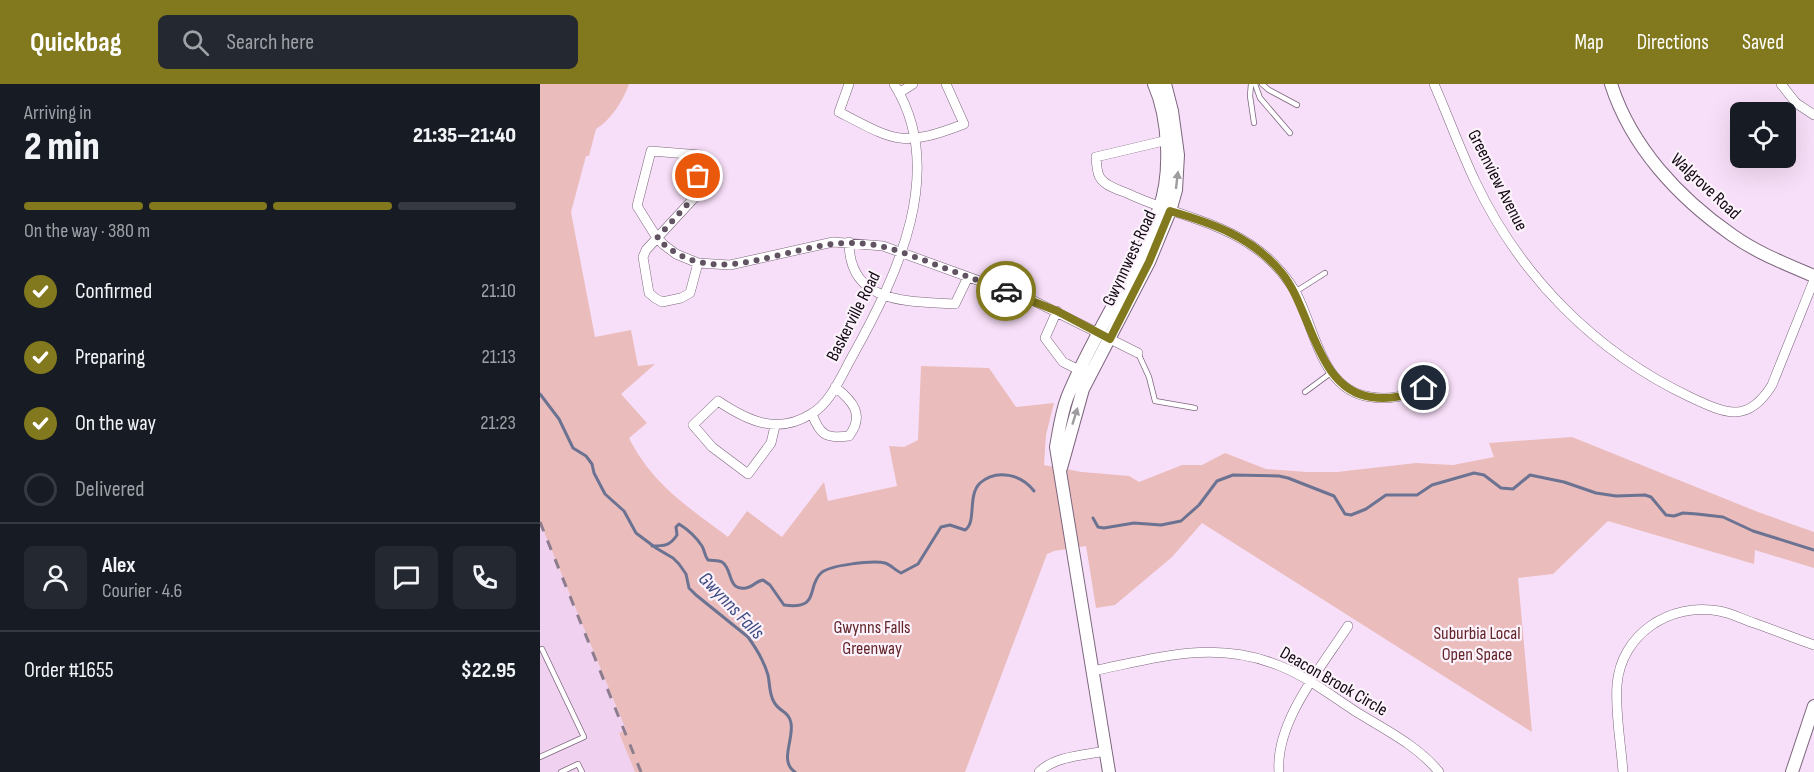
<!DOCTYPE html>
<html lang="en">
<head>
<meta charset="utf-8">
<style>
  :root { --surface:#171b24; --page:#242831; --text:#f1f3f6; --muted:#9ea1a6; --line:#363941; --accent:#82781d }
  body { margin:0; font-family:"Sofia Sans Condensed",sans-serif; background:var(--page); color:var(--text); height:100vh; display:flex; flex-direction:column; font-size:22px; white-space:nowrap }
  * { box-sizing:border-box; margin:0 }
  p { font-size:20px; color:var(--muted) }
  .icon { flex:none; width:33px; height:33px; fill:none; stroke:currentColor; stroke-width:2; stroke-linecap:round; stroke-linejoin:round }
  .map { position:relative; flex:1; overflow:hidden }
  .sheet { display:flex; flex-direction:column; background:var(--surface); width:540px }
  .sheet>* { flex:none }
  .controls { position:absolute; left:1190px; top:18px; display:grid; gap:12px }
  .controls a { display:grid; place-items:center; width:66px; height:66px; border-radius:9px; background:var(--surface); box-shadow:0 6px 24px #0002; font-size:30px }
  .pin { position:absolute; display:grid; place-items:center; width:51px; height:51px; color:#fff; margin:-26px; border:3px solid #fff; border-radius:50%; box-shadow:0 2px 6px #0007 }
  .courier { position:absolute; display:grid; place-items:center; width:60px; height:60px; margin:-30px; border:4px solid #82781d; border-radius:50%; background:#fff; color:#222; box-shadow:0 2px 8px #0007 }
  .overview em { font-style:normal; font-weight:800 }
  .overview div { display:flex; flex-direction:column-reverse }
  .overview { display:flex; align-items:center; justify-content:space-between; height:102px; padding:0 24px }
  h1 { font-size:39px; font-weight:800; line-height:45px }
  .bar { display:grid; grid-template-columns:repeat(4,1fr); gap:9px 6px; align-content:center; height:72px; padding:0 24px }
  .bar i { height:8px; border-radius:4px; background:var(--line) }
  .bar .on { background:var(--accent) }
  .bar p { grid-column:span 4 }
  .line { display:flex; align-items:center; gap:15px; padding:0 24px; border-top:2px solid var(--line) }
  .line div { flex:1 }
  .round { display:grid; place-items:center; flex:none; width:63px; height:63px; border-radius:9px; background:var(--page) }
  ol { padding:0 24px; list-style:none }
  li { display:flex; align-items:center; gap:18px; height:66px }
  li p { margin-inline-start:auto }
  li .icon { padding:6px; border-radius:50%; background:var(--accent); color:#fff; stroke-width:4 }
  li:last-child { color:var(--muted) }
  li i { width:33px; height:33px; border:3px solid var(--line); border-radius:50% }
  header { display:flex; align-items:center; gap:36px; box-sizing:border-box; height:84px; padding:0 30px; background:var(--accent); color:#fff }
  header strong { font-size:28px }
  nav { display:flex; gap:33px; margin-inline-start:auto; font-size:21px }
  .search { width:420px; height:54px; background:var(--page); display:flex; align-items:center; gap:15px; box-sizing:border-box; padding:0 21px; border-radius:9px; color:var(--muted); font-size:22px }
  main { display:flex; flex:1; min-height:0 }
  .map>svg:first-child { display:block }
  .built { fill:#f0d1f0 }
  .green { fill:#eabdbc }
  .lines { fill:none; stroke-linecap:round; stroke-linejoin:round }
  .stream { stroke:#6c7392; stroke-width:3 }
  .lane-casing { stroke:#7c667d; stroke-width:6 }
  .street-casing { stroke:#7c667d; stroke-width:10 }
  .secondary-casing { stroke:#7c667d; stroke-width:14 }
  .lane { stroke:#fff; stroke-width:4.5 }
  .street { stroke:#fff; stroke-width:9 }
  .secondary { stroke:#fff; stroke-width:12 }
  .rail { stroke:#8d7c8e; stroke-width:3; stroke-dasharray:10 10; stroke-linecap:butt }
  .oneway { fill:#9f9c9f }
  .done { stroke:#615362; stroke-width:6; stroke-dasharray:0 10.8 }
  .route { stroke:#82781d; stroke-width:8 }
  .labels { text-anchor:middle; stroke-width:4.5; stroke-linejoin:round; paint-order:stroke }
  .street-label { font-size:18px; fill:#100810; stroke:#fcf2fc }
  .park-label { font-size:18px; fill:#632528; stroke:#fcf2fc }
  .water-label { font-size:20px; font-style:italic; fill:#3d4c81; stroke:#fcf2fc }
</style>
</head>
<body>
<header>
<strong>Quickbag</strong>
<div class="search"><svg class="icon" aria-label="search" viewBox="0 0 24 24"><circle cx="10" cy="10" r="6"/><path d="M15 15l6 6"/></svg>Search here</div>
<nav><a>Map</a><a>Directions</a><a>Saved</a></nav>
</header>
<main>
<section class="sheet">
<div class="overview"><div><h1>2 min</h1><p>Arriving in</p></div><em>21:35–21:40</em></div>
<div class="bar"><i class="on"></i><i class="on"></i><i class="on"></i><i></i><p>On the way · 380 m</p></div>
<ol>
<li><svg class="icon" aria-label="check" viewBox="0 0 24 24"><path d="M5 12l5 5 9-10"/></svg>Confirmed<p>21:10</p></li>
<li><svg class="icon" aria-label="check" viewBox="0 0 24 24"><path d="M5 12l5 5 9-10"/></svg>Preparing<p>21:13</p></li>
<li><svg class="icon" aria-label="check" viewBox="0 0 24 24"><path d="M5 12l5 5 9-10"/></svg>On the way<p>21:23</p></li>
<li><i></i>Delivered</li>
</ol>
<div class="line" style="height:108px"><a class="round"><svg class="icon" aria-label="person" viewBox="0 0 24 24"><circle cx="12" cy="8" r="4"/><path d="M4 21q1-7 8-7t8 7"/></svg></a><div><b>Alex</b><p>Courier · 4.6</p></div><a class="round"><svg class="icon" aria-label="chat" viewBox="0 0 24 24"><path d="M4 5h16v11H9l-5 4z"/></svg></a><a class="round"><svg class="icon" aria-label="phone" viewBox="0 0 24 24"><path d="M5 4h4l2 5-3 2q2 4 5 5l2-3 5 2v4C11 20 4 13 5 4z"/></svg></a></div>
<div class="line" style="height:78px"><div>Order #1655</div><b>$22.95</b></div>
</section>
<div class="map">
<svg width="1274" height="688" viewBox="0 0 1274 688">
  <rect width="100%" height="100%" fill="#f8dff9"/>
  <!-- built -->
  <path class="built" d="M0,438L86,646L79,649L95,688H0Z"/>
  <!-- green -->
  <path class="green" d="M0,0H89C83,17 71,36 56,45L49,72H46L31,128L55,253L91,246L98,282L115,280L81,310L107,339L89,354C112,400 148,423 188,453L207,427L242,453L284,398L288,417L357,402L349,362L364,363L378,356L381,282L449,284L476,323L514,319L506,351L504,381L542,388L589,392L599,398L642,381H662L685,369L726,385L767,388H797L876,379L913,381L954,373L949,359L1032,353L1218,428L1274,448V484L1215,466L1214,480L1068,437L1013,490L978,494L992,648L662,439L632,473L575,521L556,524L546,462L514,467L507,470L425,688H95L79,649L86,646L0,438Z"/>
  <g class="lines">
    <!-- stream -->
    <path class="stream" d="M0,310L19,335L33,364L46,372L52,380L54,389L65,410L84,427L96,449L116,464L133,474L139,480L146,490L149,504L156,511L208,553C216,564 224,577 228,591C230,600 229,610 234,618C239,628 249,627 251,639C254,656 239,677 255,688
      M553,434L558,443L564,444L594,439L621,441L641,437L659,421L677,397L693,391L739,392L748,394L794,412L805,430L811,431L826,425L846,411H877L892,401L934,389L944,391L961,404L973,405L990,391L1024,398L1056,409L1076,412L1105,411L1111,413L1126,431L1134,432L1143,429L1157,430L1183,433L1213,447L1274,466
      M112,462C124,462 130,462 137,451L136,443L139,440C147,445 156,453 162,462C165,467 164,471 168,476C173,477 178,476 182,478C193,485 187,507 206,504C213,503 216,497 223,496L230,501L244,521C281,526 266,503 281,489C289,481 334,476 345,479C351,481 355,486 361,489L378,480L401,443L410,441L425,446C437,438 427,412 440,399C457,384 482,391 494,407"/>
    <defs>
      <path id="lane" d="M711,0L710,12L714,39
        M715,0L720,14L750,49
        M722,0L729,6L757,21
        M755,208L785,189
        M598,269L609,293L615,317L655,324
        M765,308L792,288
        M0,673L44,653L2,565
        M21,688L38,680L42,688"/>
      <path id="street" d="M309,0L299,28C355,57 362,64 424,40L406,0
        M894,0C908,32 920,65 935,97C980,192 1055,268 1150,313C1186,330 1208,340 1232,301L1274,196
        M1241,0L1256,19L1274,31
        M359,9L373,0
        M632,55L556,73C557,80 556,89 561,95C567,103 580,106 589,110C631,130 680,137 718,166C733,177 745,191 755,207C775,242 780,307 831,313C851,316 865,312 884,304
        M309,158C309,221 369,217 415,220L428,193
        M158,179L150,209L141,214L122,218L115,214L109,209L103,173L106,166L155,113L160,71L111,67L97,122L117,154L124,161L136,170L158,179L190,181L293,158L343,162L492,216L598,269
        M517,227L505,254L523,278L545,289
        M272,330C280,351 286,355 309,352C325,331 313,317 295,303
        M235,342L231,359L208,390L172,363L153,341L178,317C208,337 237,351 271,330C291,319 302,290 313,271C357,192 408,86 354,0
        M552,587C618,574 675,555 740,582C768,593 793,613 818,629C846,646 878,662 899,688
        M499,688C515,672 545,671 566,667
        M739,688C735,638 782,582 808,542
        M1083,688C1081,660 1075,629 1077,601C1081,550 1130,518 1179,527C1191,529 1202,535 1214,539C1234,546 1254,554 1274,561"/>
      <path id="secondary" d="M1071,0C1091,63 1139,114 1192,151C1217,169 1246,180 1274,192
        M521,384L543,305L609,178L630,127L636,106L638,71L632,27L625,0
        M569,688L516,363C519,347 521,330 527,314C553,249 596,191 619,125C632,90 629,34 614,0
        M1252,688L1274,622"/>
    </defs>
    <!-- lane casing -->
    <use href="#lane" class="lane-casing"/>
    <!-- street casing -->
    <use href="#street" class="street-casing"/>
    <!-- secondary casing -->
    <use href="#secondary" class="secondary-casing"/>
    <!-- lane -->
    <use href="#lane" class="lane"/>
    <!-- street -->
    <use href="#street" class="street"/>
    <!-- secondary -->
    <use href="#secondary" class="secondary"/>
    <!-- rail -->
    <path class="rail" d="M0,438L101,688"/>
  </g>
  <!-- one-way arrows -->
  <defs><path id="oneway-solid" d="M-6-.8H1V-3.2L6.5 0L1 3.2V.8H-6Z" transform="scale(1.5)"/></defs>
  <g class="oneway">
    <use href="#oneway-solid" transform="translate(637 96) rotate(-83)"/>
    <use href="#oneway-solid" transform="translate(535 332) rotate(-73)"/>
  </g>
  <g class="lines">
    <!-- done -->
    <path class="done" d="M158,92L154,113L117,154C178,215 254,150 327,160C349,162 369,171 389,178C414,188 440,197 466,207"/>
    <!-- route -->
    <path class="route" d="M466,207L517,227L570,255L609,178L630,127C672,139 712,153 741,188C771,223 776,306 831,313C851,316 865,312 884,304"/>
  </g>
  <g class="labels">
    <!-- street labels -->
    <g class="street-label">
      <text transform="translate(958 96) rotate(63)" y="6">Greenview Avenue</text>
      <text transform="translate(1166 102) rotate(43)" y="6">Walgrove Road</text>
      <text transform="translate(589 174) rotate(-65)" y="6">Gwynnwest Road</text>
      <text transform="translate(313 232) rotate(-63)" y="6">Baskerville Road</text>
      <text transform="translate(794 597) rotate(30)" y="6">Deacon Brook Circle</text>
    </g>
    <!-- park labels -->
    <g class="park-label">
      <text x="332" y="549">Gwynns Falls<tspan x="332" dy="21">Greenway</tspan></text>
      <text x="937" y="555">Suburbia Local<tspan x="937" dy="21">Open Space</tspan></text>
    </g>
    <!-- water labels -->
    <g class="water-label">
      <text transform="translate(192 521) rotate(46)" y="7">Gwynns Falls</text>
    </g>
  </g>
</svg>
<div class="controls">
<a><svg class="icon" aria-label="locate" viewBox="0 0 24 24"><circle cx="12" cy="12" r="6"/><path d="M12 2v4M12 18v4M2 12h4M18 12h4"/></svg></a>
</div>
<div class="pin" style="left:158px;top:92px;background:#ea580c"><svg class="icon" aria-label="bag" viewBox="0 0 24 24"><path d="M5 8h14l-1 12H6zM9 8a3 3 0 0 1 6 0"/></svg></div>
<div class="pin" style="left:884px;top:304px;background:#1f2937"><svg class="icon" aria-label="home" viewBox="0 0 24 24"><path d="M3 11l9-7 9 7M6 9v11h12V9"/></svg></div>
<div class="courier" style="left:466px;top:207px"><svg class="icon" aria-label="car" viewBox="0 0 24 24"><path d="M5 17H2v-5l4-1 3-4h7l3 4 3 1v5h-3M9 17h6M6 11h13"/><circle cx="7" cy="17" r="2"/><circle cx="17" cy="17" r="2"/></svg></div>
</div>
</main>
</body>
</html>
